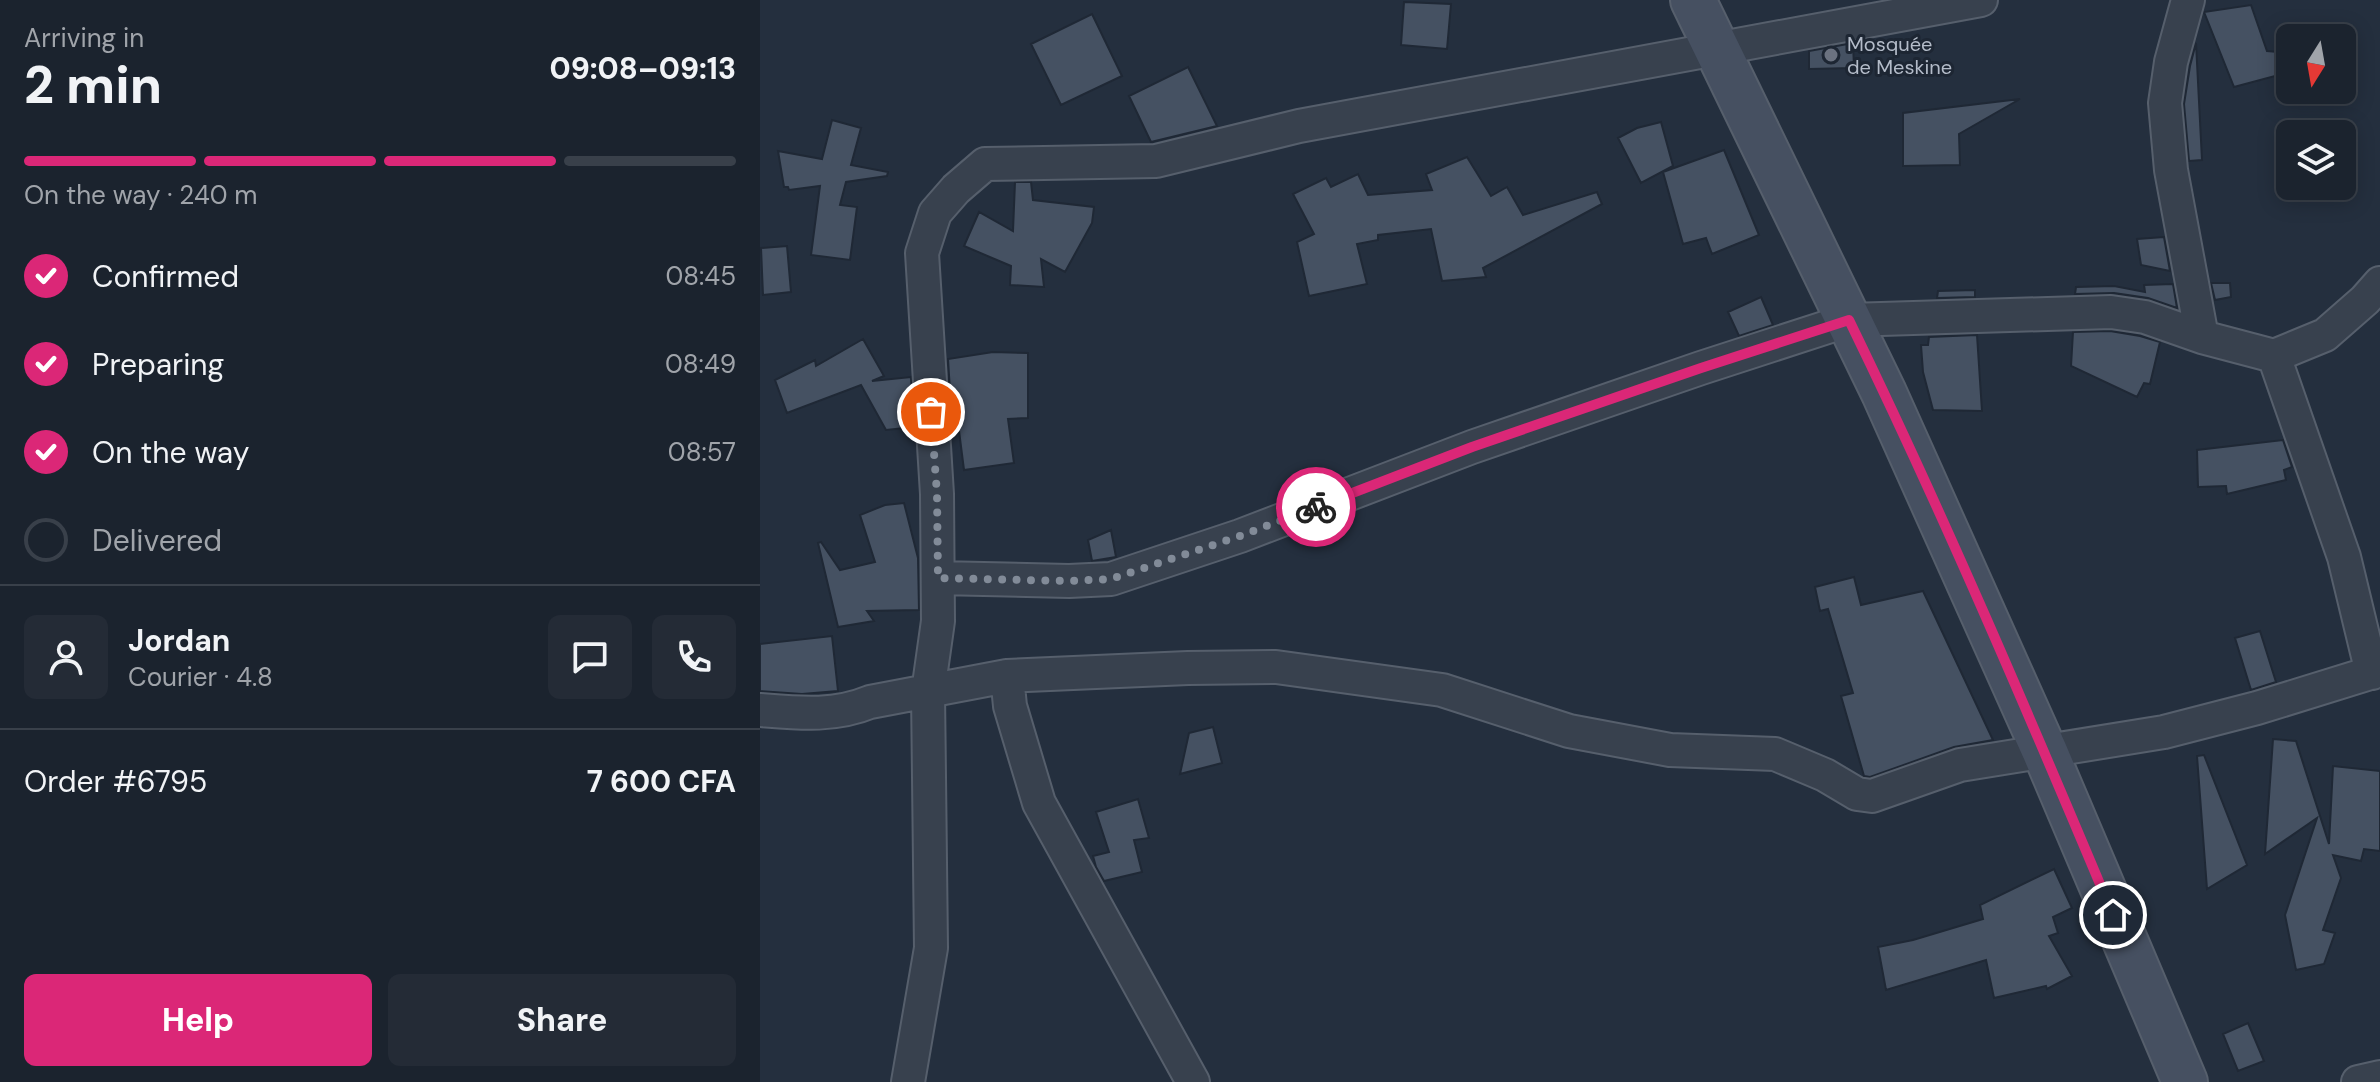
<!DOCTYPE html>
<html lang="en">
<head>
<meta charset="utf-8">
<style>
  :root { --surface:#1b232e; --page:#242b36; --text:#f1f3f6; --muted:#a0a4aa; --line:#39404a; --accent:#db2777 }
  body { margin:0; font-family:"DM Sans",sans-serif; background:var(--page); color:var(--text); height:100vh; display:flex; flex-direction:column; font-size:30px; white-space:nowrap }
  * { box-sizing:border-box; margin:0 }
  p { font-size:26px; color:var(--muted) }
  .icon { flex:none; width:44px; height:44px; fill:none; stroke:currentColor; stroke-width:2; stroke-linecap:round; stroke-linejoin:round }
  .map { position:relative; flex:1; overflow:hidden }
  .sheet { display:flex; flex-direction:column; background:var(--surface); width:760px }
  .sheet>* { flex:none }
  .needle { width:52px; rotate:191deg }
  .controls { position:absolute; left:1516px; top:24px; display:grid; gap:16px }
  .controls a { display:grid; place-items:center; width:80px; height:80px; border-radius:12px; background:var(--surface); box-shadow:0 4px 20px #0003,0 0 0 2px var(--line); font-size:40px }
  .pin { position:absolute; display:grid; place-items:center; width:68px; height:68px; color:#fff; margin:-34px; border:4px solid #fff; border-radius:50%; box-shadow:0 2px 8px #0007 }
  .courier { position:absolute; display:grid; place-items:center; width:80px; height:80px; margin:-40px; border:6px solid #db2777; border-radius:50%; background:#fff; color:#222; box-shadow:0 2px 10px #0007 }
  .summary em { font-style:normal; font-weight:800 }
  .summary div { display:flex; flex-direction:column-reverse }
  .summary { display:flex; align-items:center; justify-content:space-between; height:136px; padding:0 24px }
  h1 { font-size:52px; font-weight:800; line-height:60px }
  .bar { display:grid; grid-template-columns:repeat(4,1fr); gap:12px 8px; align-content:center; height:96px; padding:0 24px }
  .bar i { height:10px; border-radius:6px; background:var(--line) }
  .bar .active { background:var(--accent) }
  .bar p { grid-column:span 4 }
  .line { display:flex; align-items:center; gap:20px; padding:0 24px; border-top:2px solid var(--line) }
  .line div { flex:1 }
  .round { display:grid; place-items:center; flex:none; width:84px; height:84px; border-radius:12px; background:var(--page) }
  ol { padding:0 24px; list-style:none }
  li { display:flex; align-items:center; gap:24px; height:88px }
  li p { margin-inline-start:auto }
  li .icon { padding:8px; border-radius:50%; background:var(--accent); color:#fff; stroke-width:4 }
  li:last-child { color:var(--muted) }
  li i { width:44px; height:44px; border:4px solid var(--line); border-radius:50% }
  .action { display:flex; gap:16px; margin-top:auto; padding:16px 24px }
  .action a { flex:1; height:92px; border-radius:12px; background:var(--accent); color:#fff; font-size:32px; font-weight:800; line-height:92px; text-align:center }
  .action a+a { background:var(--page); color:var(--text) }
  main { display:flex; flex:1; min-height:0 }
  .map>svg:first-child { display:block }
  .building { fill:#455162; stroke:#1f2835; stroke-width:2 }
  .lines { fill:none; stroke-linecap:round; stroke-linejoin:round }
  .street-casing { stroke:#565f6c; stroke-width:36 }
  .secondary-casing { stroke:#565f6c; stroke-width:48 }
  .street { stroke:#38414e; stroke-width:32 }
  .secondary { stroke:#465061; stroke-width:44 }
  .done { stroke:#828b98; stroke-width:8; stroke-dasharray:0 14.4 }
  .route { stroke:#db2777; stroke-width:10 }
  .worship-dot { fill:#6b7280; stroke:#1d2633; stroke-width:3 }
  .labels { text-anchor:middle; stroke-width:6; stroke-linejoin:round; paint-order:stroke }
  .poi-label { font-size:20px; fill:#b4bcc9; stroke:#1d2633; text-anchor:start }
</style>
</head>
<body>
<main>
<section class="sheet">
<div class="summary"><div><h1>2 min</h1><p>Arriving in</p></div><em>09:08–09:13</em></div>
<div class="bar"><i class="active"></i><i class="active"></i><i class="active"></i><i></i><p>On the way · 240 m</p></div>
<ol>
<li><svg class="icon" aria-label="check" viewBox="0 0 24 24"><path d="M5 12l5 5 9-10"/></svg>Confirmed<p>08:45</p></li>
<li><svg class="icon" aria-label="check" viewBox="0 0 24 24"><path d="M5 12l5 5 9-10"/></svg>Preparing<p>08:49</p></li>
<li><svg class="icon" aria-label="check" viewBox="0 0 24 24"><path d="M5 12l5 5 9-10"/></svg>On the way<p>08:57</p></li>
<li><i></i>Delivered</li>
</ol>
<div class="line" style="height:144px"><a class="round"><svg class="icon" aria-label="person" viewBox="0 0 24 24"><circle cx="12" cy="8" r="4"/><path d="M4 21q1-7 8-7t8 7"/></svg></a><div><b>Jordan</b><p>Courier · 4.8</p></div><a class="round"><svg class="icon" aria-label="chat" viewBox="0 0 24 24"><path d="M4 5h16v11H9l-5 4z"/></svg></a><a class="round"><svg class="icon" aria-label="phone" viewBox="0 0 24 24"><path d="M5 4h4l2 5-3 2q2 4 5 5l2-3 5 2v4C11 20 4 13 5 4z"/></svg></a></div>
<div class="line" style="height:104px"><div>Order #6795</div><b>7 600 CFA</b></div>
<div class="action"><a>Help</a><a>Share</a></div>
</section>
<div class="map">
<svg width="1620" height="1082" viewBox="0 0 1620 1082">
  <rect width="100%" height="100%" fill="#242f3e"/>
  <!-- building -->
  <path class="building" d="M644,2L691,4L687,49L641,45Z
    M1491,5L1507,51L1530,53V72L1474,87L1444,12Z
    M332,14L362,76L301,105L271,44Z
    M1093,43L1094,68L1049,69V51Z
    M1436,43L1442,160L1429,161L1424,104L1430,66Z
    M428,67L457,126L391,142L369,96Z
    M1260,99L1199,134L1200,165L1143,166V113Z
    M72,120L101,128L91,165L128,172L127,176L86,182L80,205L97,207L90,260L51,255L60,186L29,190L28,187H24L18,151L62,159Z
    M901,122L913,166L881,183L858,138L877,128Z
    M964,150L999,235L952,254L946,238L923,244L903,172Z
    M707,157L731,196L747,187L763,215L837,192L842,204L723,268L726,277L682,281L671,229L618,235V240L597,244L607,284L549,296L537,242L554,234L533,194L566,178L571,187L598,174L608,195L672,190L666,174Z
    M255,182H271L273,200L334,207L332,223L305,272L281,259L284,287L250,285L251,266L204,246L219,212L253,231Z
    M1404,237L1410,271L1381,265L1377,239Z
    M27,246L31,292L3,295L1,248Z
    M1451,283H1470L1471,297L1455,300Z
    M1413,284L1417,308L1388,298L1354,293L1315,294L1316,287L1354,286L1385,292L1384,285Z
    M1215,290V297L1177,298L1178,291Z
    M1001,297L1013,325L979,336L968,312Z
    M1350,331L1380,336L1400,342L1390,384L1384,383L1377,397L1311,366L1313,332Z
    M1217,335L1222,411L1173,410L1163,372L1161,345H1168L1169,337Z
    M103,339L124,376L112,381L151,377L154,427L126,430L101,385L27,413L15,380L55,360L56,366Z
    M233,352L268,353V418L248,419L254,463L204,470L198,423H192L188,359Z
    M1523,440L1532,467L1524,470L1526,480L1467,494L1466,486L1438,487L1437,450Z
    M144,503L158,558L159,610L107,611L114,621L78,627L58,543L61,542L80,570L115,562L100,515L125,505Z
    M351,530L356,557L332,561L328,540Z
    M1094,577L1101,605L1163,591L1233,740L1194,747L1110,777L1104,776L1081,696L1093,693L1068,609L1060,611L1055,587Z
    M1500,631L1516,682L1491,690L1475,638Z
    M72,636L78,691L42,694L0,691V644Z
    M453,727L462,763L420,774L429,733Z
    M1513,739L1536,741L1569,844L1573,766L1620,771V851L1604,849L1601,861L1573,855L1581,878L1563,930L1575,933L1564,964L1536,970L1525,915L1557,818L1505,854Z
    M1444,755L1487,865L1447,889L1437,756Z
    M378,799L389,838L374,840L382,872L344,881L336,867L333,856L349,852L336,812Z
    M1294,869L1312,908L1293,917L1298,933L1289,936L1312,976L1287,989L1286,986L1234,998L1226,960L1126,990L1118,947L1153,940L1223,919L1220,905Z
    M1488,1023L1504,1061L1478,1071L1463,1034Z"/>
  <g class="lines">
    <defs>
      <path id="street" d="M1428,0L1411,62L1405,103L1411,170L1442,337
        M1514,356L1584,557L1612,673
        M178,578L309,581L351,579L480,536L712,447L941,368L1089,320L1351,312L1385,317L1442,337L1514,356L1565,335L1605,300L1620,283
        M247,676L250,706L279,803L433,1082
        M0,710C38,713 74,717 110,702L247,676L428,668L516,667L682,690L809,731L910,750L1015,754L1065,775L1097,794L1112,796L1200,765L1404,732L1497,708L1620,670
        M148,1082L171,948L168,692L178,621L177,494L162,253L175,213L196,189L225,164L396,161L539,126L1221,0
        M1598,1082L1620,1077"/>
      <path id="secondary" d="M933,0L1124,393L1285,752L1425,1082"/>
    </defs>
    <!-- street casing -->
    <use href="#street" class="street-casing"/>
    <!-- secondary casing -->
    <use href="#secondary" class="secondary-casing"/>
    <!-- street -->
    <use href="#street" class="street"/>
    <!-- secondary -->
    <use href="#secondary" class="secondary"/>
  </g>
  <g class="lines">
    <!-- done -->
    <path class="done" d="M171,412L177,494L178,578L309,581L351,579L480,536L556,507"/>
    <!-- route -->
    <path class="route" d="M556,507L712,447L941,368L1089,320C1184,515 1269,715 1353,915"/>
  </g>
  <!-- markers -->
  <circle class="worship-dot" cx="1071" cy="55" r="8"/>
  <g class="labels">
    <!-- poi labels -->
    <g class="poi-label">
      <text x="1087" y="51">Mosquée<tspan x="1087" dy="23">de Meskine</tspan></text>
    </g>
  </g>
</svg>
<div class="controls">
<a><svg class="needle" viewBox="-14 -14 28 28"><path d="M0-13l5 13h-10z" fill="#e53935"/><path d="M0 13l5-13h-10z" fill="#a0a4aa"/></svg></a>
<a><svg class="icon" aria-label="layers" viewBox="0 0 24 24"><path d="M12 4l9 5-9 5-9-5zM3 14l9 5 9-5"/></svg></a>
</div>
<div class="pin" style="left:171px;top:412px;background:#ea580c"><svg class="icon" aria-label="bag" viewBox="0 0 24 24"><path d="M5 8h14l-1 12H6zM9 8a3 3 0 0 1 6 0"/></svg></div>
<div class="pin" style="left:1353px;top:915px;background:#1f2937"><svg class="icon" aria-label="home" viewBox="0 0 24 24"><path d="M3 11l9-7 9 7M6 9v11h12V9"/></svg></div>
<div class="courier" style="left:556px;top:507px"><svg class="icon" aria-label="bike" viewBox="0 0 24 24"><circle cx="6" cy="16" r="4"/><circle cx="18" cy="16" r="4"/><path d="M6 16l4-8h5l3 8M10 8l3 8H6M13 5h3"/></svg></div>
</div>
</main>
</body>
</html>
